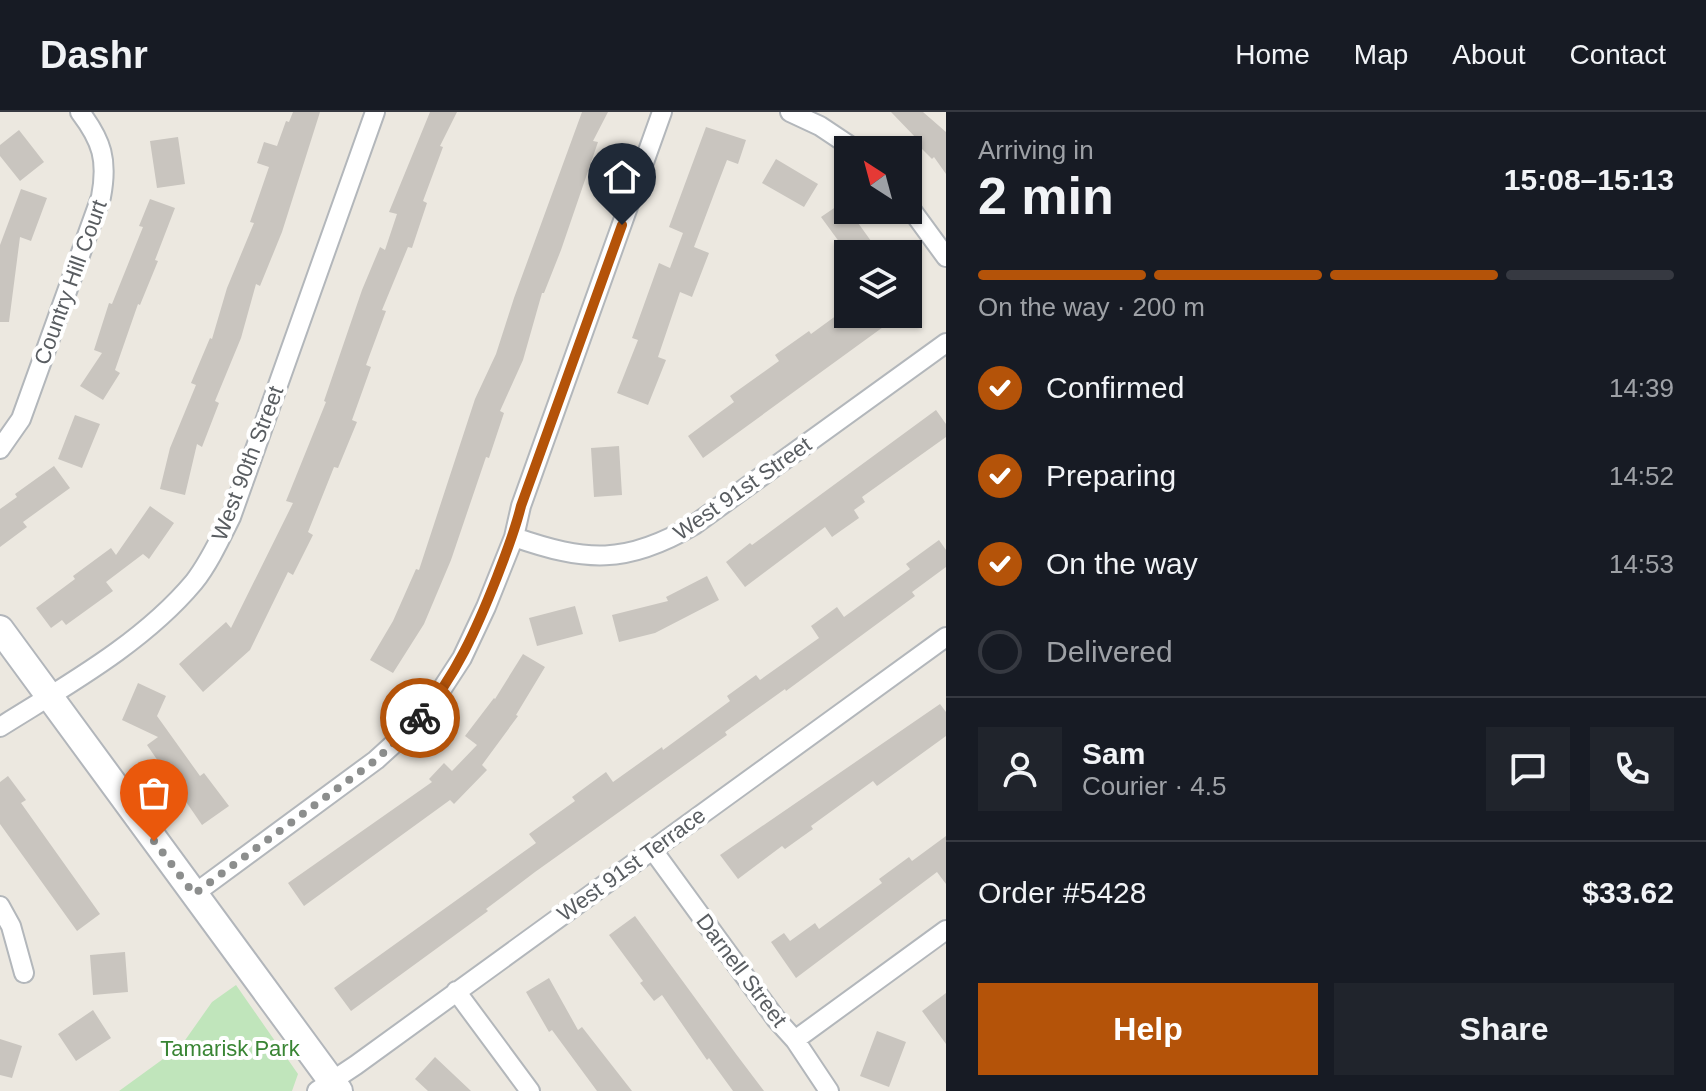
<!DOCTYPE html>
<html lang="en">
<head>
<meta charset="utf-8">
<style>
  :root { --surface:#171b24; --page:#20242c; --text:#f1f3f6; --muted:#9ea1a6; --line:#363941; --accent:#b45309 }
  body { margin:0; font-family:Helvetica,sans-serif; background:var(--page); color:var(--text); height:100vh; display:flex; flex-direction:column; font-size:30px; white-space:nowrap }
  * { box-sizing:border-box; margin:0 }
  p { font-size:26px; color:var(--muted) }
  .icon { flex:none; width:44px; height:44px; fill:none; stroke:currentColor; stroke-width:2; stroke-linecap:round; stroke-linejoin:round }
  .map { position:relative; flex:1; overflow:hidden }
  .panel { display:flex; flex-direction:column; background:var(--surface); width:760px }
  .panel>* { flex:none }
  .needle { width:52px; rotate:324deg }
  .tools { position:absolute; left:834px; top:24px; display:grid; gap:16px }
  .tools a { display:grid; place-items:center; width:88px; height:88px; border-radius:0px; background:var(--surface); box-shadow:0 2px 6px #0004; font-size:40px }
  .pin { position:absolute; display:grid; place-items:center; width:68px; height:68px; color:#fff; margin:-82px -34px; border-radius:50% 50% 50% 0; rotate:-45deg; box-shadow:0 0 8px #0007 }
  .pin .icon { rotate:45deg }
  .courier { position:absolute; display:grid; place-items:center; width:80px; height:80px; margin:-40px; border:6px solid #b45309; border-radius:50%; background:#fff; color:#222; box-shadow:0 2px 10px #0007 }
  .summary em { font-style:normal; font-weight:600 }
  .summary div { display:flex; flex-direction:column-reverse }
  .summary { display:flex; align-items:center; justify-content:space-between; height:136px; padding:0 32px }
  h1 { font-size:52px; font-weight:600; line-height:60px }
  .bar { display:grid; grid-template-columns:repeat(4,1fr); gap:12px 8px; align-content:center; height:96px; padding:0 32px }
  .bar i { height:10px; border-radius:6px; background:var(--line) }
  .bar .current { background:var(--accent) }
  .bar p { grid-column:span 4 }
  .line { display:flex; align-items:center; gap:20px; padding:0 32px; border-top:2px solid var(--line) }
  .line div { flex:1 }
  .round { display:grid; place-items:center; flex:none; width:84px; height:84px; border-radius:0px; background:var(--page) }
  ol { padding:0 32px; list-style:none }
  li { display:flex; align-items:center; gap:24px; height:88px }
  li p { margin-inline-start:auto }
  li .icon { padding:8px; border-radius:50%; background:var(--accent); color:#fff; stroke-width:4 }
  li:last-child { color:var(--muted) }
  li i { width:44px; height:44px; border:4px solid var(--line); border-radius:50% }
  .button { display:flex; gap:16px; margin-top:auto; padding:16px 32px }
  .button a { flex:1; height:92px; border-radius:0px; background:var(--accent); color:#fff; font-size:32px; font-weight:600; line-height:92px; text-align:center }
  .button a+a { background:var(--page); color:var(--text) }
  header { display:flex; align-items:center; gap:48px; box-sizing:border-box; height:112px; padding:0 40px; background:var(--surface); border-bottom:2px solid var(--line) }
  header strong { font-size:38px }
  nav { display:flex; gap:44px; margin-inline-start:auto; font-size:28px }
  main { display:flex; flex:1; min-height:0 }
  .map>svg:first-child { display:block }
  .green { fill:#c0e5bb }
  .building { fill:#c9c5bf }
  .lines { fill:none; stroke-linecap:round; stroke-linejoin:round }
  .street-casing { stroke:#b3b7bb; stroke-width:22 }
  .secondary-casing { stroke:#b2b6bb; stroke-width:30 }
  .street { stroke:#fff; stroke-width:18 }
  .secondary { stroke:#fff; stroke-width:26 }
  .done { stroke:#8c8e8d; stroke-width:8; stroke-dasharray:0 14.4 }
  .route { stroke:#b45309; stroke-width:10 }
  .labels { text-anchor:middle; stroke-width:8; stroke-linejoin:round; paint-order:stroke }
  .street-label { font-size:22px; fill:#595d61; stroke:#fff }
  .park-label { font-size:22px; fill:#398534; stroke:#fff }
</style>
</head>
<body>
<header>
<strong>Dashr</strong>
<nav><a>Home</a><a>Map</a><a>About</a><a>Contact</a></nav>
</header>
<main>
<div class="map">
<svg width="946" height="979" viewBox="0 0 946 979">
  <rect width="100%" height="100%" fill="#ece8e0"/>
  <!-- green -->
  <path class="green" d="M236,873L298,962L292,979H119L181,934L212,890Z"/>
  <!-- building -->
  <path class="building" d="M293,0H320L282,120L260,174L256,172L241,226L215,289L219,291L202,335L197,332L185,383L160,377L170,336L196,273L191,271L210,226L212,227L227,176L254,111L250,110L269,55L257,51L264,30L277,34L286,9L289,10Z
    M430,0H457L440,34L443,35L423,89L427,91L412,136L408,135L382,198L386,199L366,253L371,255L352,308L357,310L338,356L334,355L308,420L313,423L293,463L288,460L250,538L203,580L179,552L226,510L231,516L293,391L286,389L326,290L324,289L362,178L380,135L385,138L397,102L389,100Z
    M582,0H608L593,29L598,30L561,138L544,181H542L523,248L500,299L504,301L489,346L486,345L451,448L424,512L393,561L370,548L393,509L416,457L419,458L475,287L496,242L514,186Z
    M891,0H923L946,20V62L934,45L932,47L914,29L917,27Z
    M706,15L746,28L738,52L727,48L717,74L694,135L709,141L692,185L680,180L658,245L666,248L648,293L617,281L638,228L632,226L659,151L670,156L683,121L669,115Z
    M19,18L44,50L20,69L0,44V33Z
    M178,25L185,72L157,76L150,29Z
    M776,47L818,72L804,95L762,71Z
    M21,77L47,86L31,129L20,125L9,210H0V133Z
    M150,87L175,96L155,148L158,149L140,193L138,192L115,258L120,261L103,288L80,274L102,241L94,238L109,191L112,192L143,115L139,114Z
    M843,90L871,129L854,142H848L821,105Z
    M848,195V202H901L703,346L688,324L734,290L730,284L779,249L775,243L809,219L811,222Z
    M936,298L946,312V325L862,385L865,390L854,398L859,406L832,425L825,415L745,475L726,450L750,431L752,433Z
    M75,303L100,312L82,356L58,347Z
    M619,334L622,383L594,385L591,336Z
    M54,354L70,376L23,410L27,415L0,435V397L17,385L15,382Z
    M150,394L174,411L149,447L143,442L106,470L113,479L66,513L62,508L51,516L36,496L75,467L73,464L111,436L116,443Z
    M939,428L946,438V455L912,480L915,484L786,579L785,577L725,620L727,623L535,760L486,797L488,799L351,899L334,876L536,731L529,722L575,689L572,685L606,660L613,670L662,635L663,638L730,589L727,584L756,563L760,568L819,526L811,514L837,495L844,505L910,457L906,452Z
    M707,464L719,488L655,521L619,530L612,503L668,489L666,485Z
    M575,494L583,522L537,534L529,506Z
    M523,542L545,555L516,603L518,604L482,653L487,658L454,692L450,688L304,794L288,771L432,670L429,667L444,651L452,659L477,633L465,624L494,586L495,587Z
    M138,571L166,584L157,604L200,664L204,661L229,694L202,713L147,633L158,625L122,608Z
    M940,592L946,600V624L877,674L873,669L811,714L813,717L785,737L782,734L738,767L720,743Z
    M8,664L26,688L21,691L100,802L77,819L0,712V670Z
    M946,724V772L937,760L796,866L771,830L784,821L790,829L815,811L819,817L882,771L879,767L909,745L912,749Z
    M635,804L736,942L764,979H733L709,946L707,948L662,883L654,889L640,871L643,869L609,823Z
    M125,840L128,880L93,883L90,843Z
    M549,866L578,918L582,915L632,979H597L552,918L549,920L526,880Z
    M946,881V932L922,899Z
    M93,898L111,926L76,949L58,922Z
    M877,919L906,930L889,975L860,964Z
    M0,927L22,934L12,966L0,963Z
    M435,945L471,979H428L415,967Z"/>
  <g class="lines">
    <defs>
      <path id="street" d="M790,0L820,14L856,38
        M908,93L946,145
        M0,337L21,307L101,85C108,48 102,29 80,0
        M514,425C586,450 626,453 694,413L946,231
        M0,615C67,573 143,531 194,470C209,451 220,427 231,405L375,0
        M652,737L776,907L795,928L829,979
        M194,782L376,648L408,619L434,589L462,546L486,495L514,425L521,394L662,0
        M0,794L11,814L24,861
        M456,879L530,979
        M795,928L946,818
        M317,979L356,953L946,525"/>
      <path id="secondary" d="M0,517L339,979"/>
    </defs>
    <!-- street casing -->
    <use href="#street" class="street-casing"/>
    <!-- secondary casing -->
    <use href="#secondary" class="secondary-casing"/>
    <!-- street -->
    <use href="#street" class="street"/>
    <!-- secondary -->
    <use href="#secondary" class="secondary"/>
  </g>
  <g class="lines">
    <!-- done -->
    <path class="done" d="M154,729L194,782L376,648L420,606"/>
    <!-- route -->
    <path class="route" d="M420,606C456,564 477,516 497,465C506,441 515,419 521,394L622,113"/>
  </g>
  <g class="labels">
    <!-- street labels -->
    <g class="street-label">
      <text transform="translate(70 170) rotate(-70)" y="8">Country Hill Court</text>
      <text transform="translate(247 351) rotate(-69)" y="8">West 90th Street</text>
      <text transform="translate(742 376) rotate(-35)" y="8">West 91st Street</text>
      <text transform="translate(631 752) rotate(-36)" y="8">West 91st Terrace</text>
      <text transform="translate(742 858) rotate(53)" y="8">Darnell Street</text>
    </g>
    <!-- park labels -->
    <g class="park-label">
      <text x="230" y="944">Tamarisk Park</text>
    </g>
  </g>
</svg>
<div class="tools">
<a><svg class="needle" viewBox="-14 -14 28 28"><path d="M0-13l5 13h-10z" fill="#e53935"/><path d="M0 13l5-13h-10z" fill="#9ea1a6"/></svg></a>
<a><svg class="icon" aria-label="layers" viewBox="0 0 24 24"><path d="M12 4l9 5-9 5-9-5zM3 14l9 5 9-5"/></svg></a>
</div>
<div class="pin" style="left:154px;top:729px;background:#ea580c"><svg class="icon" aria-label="bag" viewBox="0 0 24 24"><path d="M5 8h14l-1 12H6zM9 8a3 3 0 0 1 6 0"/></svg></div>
<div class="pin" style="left:622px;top:113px;background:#1f2937"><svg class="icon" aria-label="home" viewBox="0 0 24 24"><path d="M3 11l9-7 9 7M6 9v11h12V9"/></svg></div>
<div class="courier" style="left:420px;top:606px"><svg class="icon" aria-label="bike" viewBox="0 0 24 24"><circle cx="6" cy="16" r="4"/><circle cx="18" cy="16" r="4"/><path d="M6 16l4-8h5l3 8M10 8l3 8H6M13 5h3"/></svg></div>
</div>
<section class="panel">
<div class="summary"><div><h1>2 min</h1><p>Arriving in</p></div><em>15:08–15:13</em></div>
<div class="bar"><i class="current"></i><i class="current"></i><i class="current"></i><i></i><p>On the way · 200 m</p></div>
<ol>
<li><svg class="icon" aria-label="check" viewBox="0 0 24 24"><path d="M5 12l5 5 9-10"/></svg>Confirmed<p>14:39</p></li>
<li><svg class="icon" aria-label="check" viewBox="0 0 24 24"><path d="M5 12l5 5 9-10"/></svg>Preparing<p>14:52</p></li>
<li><svg class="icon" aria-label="check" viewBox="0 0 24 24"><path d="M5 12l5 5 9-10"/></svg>On the way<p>14:53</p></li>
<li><i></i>Delivered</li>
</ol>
<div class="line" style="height:144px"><a class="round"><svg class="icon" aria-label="person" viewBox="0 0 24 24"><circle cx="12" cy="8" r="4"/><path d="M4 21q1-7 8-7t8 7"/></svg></a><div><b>Sam</b><p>Courier · 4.5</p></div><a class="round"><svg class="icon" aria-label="chat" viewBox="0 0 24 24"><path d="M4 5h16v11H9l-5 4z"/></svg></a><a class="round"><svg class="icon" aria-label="phone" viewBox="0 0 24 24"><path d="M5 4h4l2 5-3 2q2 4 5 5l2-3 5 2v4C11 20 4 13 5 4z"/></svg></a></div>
<div class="line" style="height:104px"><div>Order #5428</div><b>$33.62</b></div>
<div class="button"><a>Help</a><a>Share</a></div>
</section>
</main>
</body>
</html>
